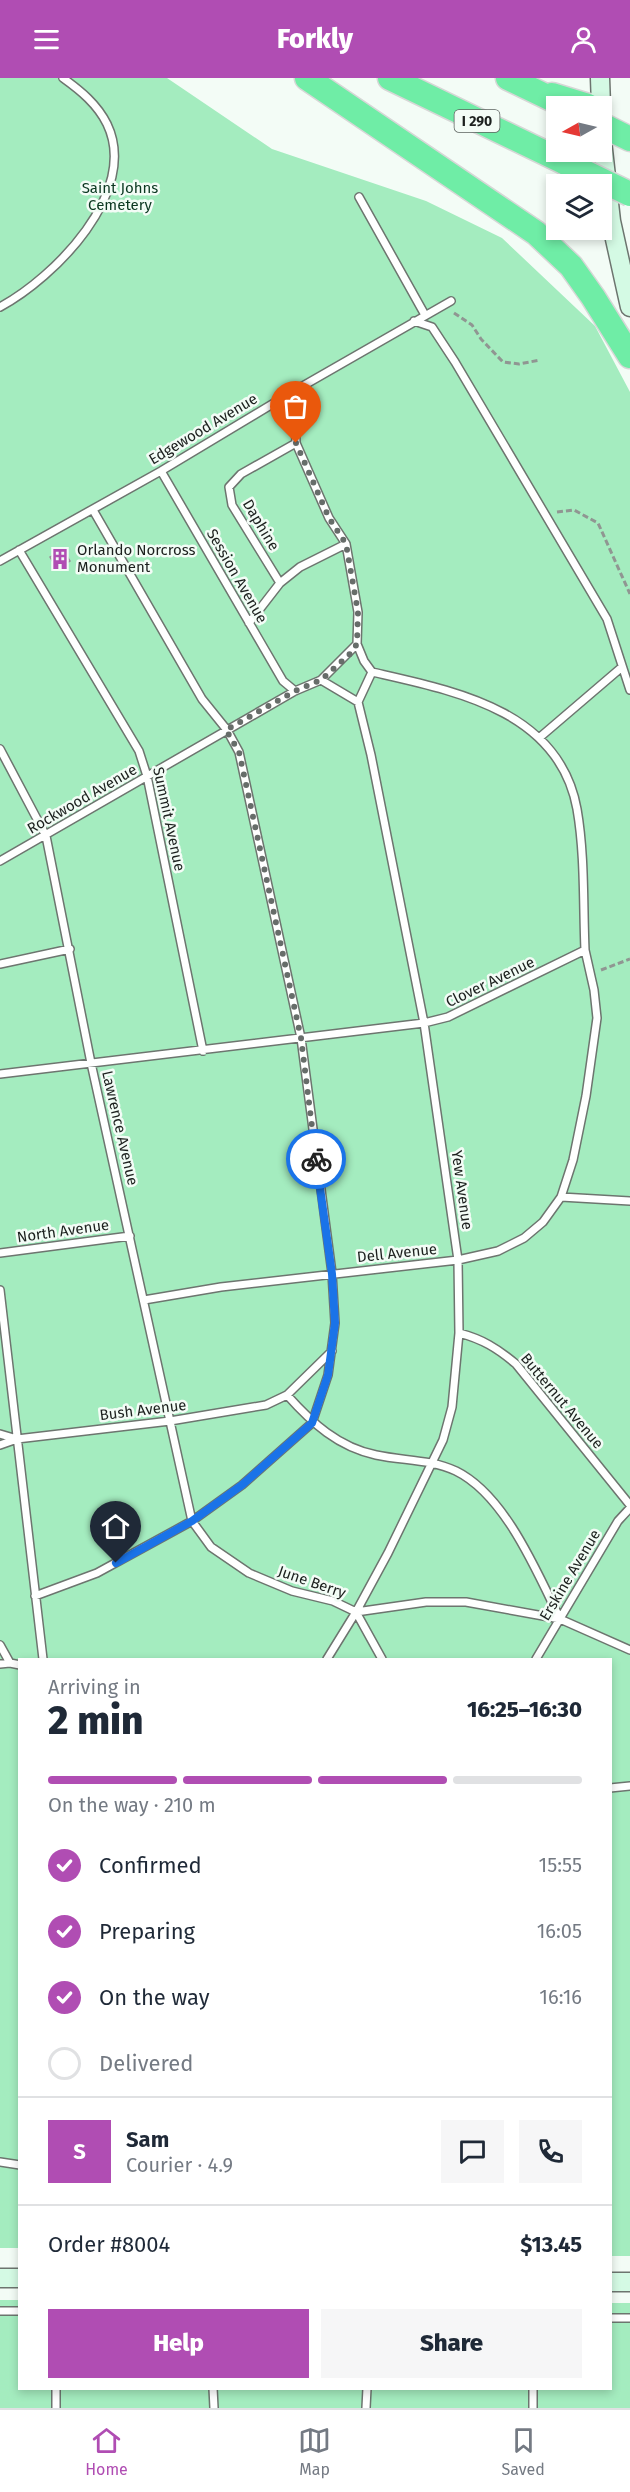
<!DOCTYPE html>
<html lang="en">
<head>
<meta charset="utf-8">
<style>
  :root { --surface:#fff; --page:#f6f6f7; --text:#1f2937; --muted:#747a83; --line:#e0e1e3; --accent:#b04db3 }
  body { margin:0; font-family:"Fira Sans",sans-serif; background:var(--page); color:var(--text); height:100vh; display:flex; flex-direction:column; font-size:22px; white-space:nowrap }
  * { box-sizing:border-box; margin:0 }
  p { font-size:20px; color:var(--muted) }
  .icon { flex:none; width:33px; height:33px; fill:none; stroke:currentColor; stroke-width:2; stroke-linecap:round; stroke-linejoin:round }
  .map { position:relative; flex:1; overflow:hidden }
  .drawer { position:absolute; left:18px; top:1580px; width:594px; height:732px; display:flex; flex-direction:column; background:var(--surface); border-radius:0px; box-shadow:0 3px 9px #0003 }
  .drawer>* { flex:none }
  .needle { width:39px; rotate:262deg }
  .tools { position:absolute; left:546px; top:18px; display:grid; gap:12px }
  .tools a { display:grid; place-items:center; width:66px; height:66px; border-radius:0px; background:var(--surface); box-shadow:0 3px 9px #0003; font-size:30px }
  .pin { position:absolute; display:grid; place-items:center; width:51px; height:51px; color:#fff; margin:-62px -26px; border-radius:50% 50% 50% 0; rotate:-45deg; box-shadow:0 0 6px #0007 }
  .pin .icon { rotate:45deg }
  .courier { position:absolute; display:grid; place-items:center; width:60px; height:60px; margin:-30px; border:4px solid #1a73e8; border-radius:50%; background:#fff; color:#222; box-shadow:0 2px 8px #0007 }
  .head em { font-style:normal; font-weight:800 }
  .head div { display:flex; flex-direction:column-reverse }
  .head { display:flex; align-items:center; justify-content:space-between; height:102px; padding:0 30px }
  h1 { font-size:39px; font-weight:800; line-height:45px }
  .bar { display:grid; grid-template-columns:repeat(4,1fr); gap:9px 6px; align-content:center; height:72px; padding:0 30px }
  .bar i { height:8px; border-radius:4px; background:var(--line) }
  .bar .selected { background:var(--accent) }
  .bar p { grid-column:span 4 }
  .line { display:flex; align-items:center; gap:15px; padding:0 30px; border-top:2px solid var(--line) }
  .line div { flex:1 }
  .round { display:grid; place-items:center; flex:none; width:63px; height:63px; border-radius:0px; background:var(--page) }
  ol { padding:0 30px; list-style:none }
  li { display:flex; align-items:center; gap:18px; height:66px }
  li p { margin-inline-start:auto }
  li .icon { padding:6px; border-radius:50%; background:var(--accent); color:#fff; stroke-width:4 }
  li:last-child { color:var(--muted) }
  li i { width:33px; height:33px; border:3px solid var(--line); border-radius:50% }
  .primary-button { display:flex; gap:12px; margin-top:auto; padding:12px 30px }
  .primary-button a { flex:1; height:69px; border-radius:0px; background:var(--accent); color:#fff; font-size:24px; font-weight:800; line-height:69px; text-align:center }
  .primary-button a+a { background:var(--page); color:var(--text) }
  header { display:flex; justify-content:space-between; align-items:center; height:78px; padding:0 30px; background:var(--accent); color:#fff; font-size:27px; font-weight:800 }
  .tabs { display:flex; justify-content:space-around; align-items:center; height:84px; border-top:2px solid var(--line); background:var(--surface); font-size:16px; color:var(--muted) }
  .tabs a { display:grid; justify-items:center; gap:3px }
  .tabs .selected { color:var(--accent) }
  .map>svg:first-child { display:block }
  .green { fill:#a4ecbf }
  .building { fill:#e79de7; stroke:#989198; stroke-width:1.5 }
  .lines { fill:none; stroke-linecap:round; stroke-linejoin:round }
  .service-casing { stroke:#6d756f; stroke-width:10 }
  .secondary-casing { stroke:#6d756f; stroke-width:21 }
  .motorway-casing { stroke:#d6d7d6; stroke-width:27 }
  .path { stroke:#909692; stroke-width:3; stroke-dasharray:6 3; stroke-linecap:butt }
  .service { stroke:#fff; stroke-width:7 }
  .secondary { stroke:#d4fae4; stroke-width:18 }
  .motorway { stroke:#6feda6; stroke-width:24 }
  .motorway-bridge-casing { stroke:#d6d7d6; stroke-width:27; stroke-linecap:butt }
  .motorway-bridge { stroke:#6feda6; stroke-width:24 }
  .done { stroke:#676d6a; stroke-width:6; stroke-dasharray:0 10.8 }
  .route { stroke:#1a73e8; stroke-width:8 }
  .labels { text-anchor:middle; stroke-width:5; stroke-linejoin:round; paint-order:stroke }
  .shield { fill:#f3fcf6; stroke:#5c625f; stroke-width:1.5 }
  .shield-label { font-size:14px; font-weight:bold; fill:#1c201e }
  .park-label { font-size:15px; fill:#0a3720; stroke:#f3fcf6 }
  .street-label { font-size:15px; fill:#1c201e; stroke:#f3fcf6 }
  .poi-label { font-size:15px; fill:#1c201e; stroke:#f3fcf6; text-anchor:start }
</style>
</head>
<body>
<header><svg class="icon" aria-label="menu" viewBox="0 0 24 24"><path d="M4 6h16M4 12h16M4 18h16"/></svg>Forkly<svg class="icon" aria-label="person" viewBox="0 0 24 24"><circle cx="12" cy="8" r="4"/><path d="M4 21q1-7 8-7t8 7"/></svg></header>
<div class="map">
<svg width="630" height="2330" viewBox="0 0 630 2330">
  <rect width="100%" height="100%" fill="#f3fcf6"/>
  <!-- green -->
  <path class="green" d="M0,0H167L272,71L426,123L502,160L595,248L630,314V2178H610V1581H20V2170H0Z
    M0,2222H19L20,2310H610L611,2225H630V2330H0Z"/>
  <!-- building -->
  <path class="building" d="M63,472L70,483L57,491L50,479Z"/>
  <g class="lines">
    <defs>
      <path id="service" d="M359,119L425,237
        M0,229C54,200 140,114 107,46C97,26 81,13 63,0
        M414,243L432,249L455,284L607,541L630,612
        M294,313L296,365L329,440L346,466L358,534L357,566L364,583L372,594L358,624
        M161,393L283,603L295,613
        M19,472L139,673L147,698L203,973
        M0,483L161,393L294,313L451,223
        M280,505L232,427L229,409L241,396L296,365
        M249,545L280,505L300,489L346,466
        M321,602L358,624L371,677L424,945L458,1182L459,1255L452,1329L443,1362L388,1475L356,1534L327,1581
        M539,660L622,589
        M0,671L46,758L91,985L192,1443L211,1469L249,1495L292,1513L333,1523L356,1534L382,1581
        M0,783L295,613L321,602L357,566
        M0,886L70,871
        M0,996L424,945L448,939L585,872C583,826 585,777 577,731C559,632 455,613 372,594
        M561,1119L630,1123
        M0,1175L130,1158
        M0,1212L43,1581
        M144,1222L221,1209L458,1182L498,1173L524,1160L543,1144L561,1119L573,1082L586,1018L597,940L594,912L585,872
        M459,1255C482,1261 497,1270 516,1286L630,1427
        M287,1317C312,1345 338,1369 376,1377C404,1383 430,1381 456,1393C505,1417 537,1494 560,1541
        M0,1356L17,1361L170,1343L266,1327L287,1317L332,1273
        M0,1367L17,1361
        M35,1518L97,1495L192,1443L242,1407L312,1345L328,1297L335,1245L332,1195L301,960L239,674L227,652L202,621L93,432
        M356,1534L426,1524H466L560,1541L630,1572
        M0,1567L10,1585
        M536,1581L618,1443L630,1430
        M0,1586L10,1585L20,1587
        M610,1710L630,1708
        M0,2084L20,2087
        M0,2233H20
        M610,2240H630
        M213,2310L214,2330
        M56,2330V2310
        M366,2330L367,2310
        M533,2330V2310"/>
      <path id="secondary" d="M600,0L601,28
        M602,63L611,143L630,229
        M0,2200H20
        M610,2204H630"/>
      <path id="motorway" d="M307,0L536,155L571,188L593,219L630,278
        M390,0L566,85
        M508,0L566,28
        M552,17L588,28
        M602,47L630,61"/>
    </defs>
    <!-- service casing -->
    <use href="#service" class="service-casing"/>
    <!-- secondary casing -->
    <use href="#secondary" class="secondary-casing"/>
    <!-- motorway casing -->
    <use href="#motorway" class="motorway-casing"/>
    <!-- path -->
    <path class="path" d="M454,235L472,247L481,261L503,284L519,286L540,282
      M557,434L574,432L598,445L630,516
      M601,892L630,881"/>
    <!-- service -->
    <use href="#service" class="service"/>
    <!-- secondary -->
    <use href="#secondary" class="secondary"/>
    <!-- motorway -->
    <use href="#motorway" class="motorway"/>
    <defs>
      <path id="motorway-bridge" d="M566,85L630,116"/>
    </defs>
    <!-- motorway-bridge casing -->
    <use href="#motorway-bridge" class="motorway-bridge-casing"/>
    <!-- motorway-bridge -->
    <use href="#motorway-bridge" class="motorway-bridge"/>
  </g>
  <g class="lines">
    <!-- done -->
    <path class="done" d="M296,365L329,440L346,466L358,534L357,566L349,577L321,602L295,613L226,652L239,674L301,960L316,1081"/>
    <!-- route -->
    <path class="route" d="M116,1485L192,1443L242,1407L312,1345L328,1297L335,1245L332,1196L316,1081"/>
  </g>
  <!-- icons -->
  <defs>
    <symbol id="building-bare" viewBox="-9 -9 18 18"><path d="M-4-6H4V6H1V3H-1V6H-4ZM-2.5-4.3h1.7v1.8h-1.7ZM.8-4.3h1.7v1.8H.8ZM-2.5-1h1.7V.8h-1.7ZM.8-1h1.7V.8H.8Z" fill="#b04db3" stroke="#f3fcf6" stroke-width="2.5" paint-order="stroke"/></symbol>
  </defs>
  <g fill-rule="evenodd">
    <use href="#building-bare" x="45" y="466" width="30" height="30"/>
  </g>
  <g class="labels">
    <!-- shield labels -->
    <rect class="shield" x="454.5" y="32" width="45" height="22" rx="4.5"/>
    <g class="shield-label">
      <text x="477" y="48">I 290</text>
    </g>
    <!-- park labels -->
    <g class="park-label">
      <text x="120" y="115">Saint Johns<tspan x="120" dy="17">Cemetery</tspan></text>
    </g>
    <!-- street labels -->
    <g class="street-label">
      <text transform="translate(203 351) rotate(-31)" y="5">Edgewood Avenue</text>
      <text transform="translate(261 447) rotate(59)" y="5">Daphine</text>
      <text transform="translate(237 498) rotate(60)" y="5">Session Avenue</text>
      <text transform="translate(82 721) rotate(-30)" y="5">Rockwood Avenue</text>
      <text transform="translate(169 741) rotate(78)" y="5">Summit Avenue</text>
      <text transform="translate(490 904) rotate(-26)" y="5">Clover Avenue</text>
      <text transform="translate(120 1050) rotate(77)" y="5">Lawrence Avenue</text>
      <text transform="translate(462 1112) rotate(82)" y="5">Yew Avenue</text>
      <text transform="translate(63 1153) rotate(-8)" y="5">North Avenue</text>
      <text transform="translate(397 1175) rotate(-6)" y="5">Dell Avenue</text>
      <text transform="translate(562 1323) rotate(50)" y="5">Butternut Avenue</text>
      <text transform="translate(143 1332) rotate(-7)" y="5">Bush Avenue</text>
      <text transform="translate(570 1497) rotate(-59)" y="5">Erskine Avenue</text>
      <text transform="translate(312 1504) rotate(19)" y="5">June Berry</text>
    </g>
    <!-- poi labels -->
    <g class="poi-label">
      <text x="77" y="477">Orlando Norcross<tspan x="77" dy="17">Monument</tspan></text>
    </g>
  </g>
</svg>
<div class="tools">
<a><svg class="needle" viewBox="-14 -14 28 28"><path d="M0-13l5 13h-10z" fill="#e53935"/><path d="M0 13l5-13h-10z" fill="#747a83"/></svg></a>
<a><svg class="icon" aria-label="layers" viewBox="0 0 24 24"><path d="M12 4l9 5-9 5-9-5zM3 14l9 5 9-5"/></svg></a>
</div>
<div class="pin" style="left:296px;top:365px;background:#ea580c"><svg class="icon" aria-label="bag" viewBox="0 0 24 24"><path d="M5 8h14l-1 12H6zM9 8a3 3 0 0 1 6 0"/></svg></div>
<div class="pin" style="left:116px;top:1485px;background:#1f2937"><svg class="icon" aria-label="home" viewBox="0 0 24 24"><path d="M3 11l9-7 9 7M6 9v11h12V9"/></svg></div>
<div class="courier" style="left:316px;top:1081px"><svg class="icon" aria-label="bike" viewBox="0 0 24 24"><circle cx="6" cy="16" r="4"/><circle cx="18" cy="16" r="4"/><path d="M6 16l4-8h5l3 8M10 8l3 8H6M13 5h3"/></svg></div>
<section class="drawer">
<div class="head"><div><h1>2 min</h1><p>Arriving in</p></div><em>16:25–16:30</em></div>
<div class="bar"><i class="selected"></i><i class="selected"></i><i class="selected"></i><i></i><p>On the way · 210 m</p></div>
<ol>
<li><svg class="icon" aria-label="check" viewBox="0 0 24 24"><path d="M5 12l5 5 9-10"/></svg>Confirmed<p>15:55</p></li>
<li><svg class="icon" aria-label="check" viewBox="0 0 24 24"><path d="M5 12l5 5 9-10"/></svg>Preparing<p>16:05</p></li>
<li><svg class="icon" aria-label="check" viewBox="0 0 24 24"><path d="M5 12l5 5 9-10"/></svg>On the way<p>16:16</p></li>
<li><i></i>Delivered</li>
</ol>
<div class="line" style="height:108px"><b class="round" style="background:var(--accent);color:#fff">S</b><div><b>Sam</b><p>Courier · 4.9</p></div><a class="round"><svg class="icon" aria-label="chat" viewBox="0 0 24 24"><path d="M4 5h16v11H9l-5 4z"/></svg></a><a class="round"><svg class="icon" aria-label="phone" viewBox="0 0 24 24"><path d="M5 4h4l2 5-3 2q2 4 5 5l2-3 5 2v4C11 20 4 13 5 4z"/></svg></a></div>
<div class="line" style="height:78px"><div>Order #8004</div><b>$13.45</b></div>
<div class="primary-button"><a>Help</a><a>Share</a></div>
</section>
</div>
<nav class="tabs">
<a class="selected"><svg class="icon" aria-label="home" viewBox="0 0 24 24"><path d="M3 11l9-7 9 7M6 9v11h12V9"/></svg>Home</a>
<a><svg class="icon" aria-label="map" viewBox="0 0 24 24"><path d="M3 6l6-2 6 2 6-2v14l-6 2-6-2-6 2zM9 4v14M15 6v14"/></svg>Map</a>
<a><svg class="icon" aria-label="saved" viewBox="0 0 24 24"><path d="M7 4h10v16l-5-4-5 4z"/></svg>Saved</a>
</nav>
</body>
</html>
